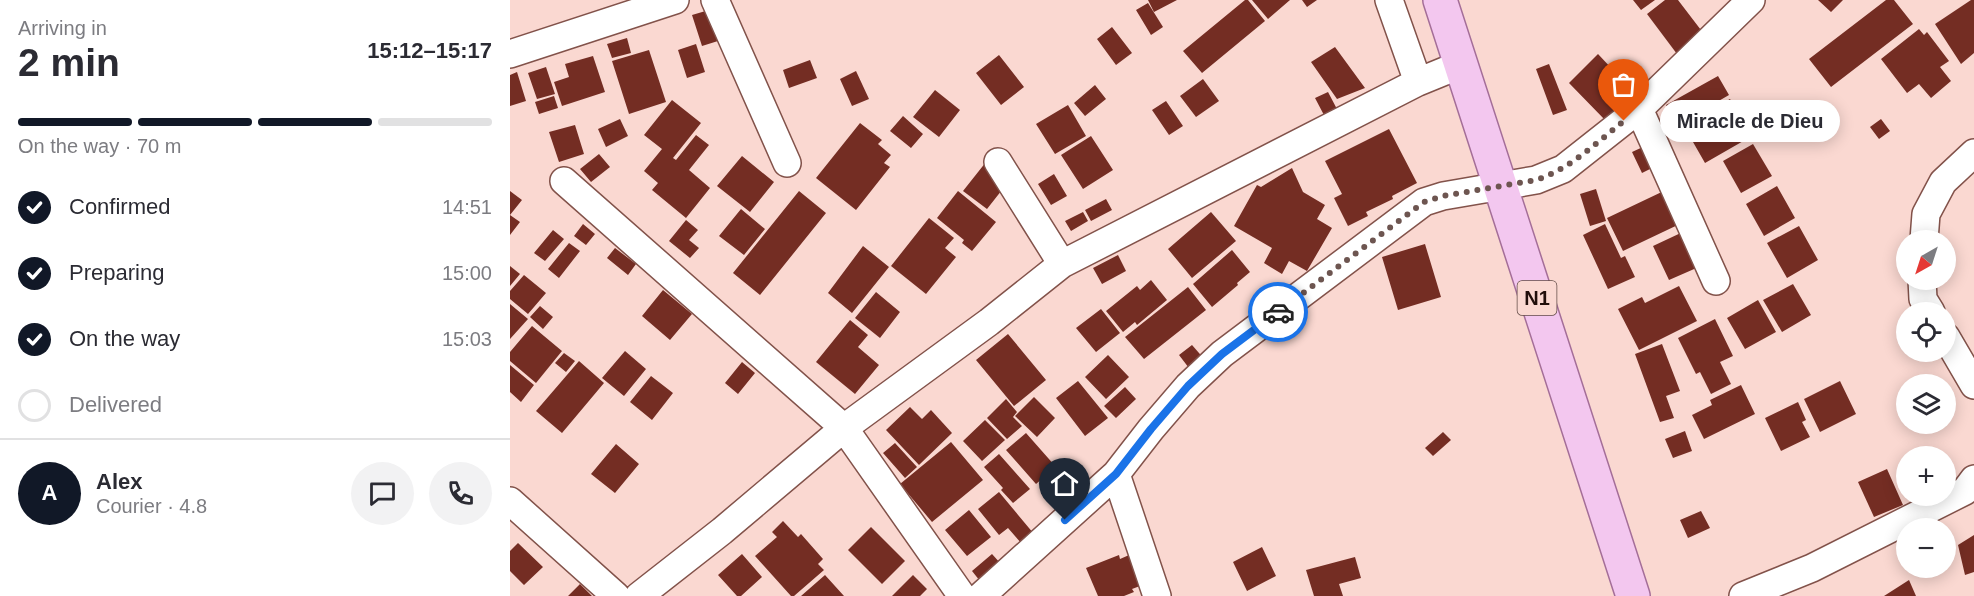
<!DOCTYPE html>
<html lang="en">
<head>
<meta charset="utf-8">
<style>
  :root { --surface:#fff; --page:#f2f2f3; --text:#2b2b33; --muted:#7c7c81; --line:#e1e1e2; --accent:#111827 }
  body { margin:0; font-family:Arial,sans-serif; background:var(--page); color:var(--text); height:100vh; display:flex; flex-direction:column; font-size:22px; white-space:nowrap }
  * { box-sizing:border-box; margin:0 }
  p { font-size:20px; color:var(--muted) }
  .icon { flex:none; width:33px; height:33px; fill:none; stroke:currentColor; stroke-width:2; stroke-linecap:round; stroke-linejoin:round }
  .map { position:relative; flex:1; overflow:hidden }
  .drawer { display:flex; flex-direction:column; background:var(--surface); width:510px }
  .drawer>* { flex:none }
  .needle { width:39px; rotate:219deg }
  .buttons { position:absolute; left:1386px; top:230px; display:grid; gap:12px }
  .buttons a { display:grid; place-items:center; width:60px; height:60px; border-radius:50%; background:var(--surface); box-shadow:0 3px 15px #0003; font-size:30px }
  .pin { position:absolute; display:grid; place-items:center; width:51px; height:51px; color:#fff; margin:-62px -26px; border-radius:50% 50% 50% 0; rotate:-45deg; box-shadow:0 0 6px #0007 }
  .pin .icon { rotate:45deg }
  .courier { position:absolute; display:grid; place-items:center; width:60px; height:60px; margin:-30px; border:4px solid #1a73e8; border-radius:50%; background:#fff; color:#222; box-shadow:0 2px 8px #0007 }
  .bubble { position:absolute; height:42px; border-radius:21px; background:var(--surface); box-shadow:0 3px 15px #0003; font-size:20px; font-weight:700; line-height:42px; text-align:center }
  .overview em { font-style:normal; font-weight:700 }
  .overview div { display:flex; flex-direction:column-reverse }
  .overview { display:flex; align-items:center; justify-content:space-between; height:102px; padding:0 18px }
  h1 { font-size:39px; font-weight:700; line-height:45px }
  .bar { display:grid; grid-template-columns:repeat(4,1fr); gap:9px 6px; align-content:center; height:72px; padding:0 18px }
  .bar i { height:8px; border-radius:4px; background:var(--line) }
  .bar .active { background:var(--accent) }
  .bar p { grid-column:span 4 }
  .line { display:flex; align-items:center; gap:15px; padding:0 18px; border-top:2px solid var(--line) }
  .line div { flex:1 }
  .round { display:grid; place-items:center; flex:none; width:63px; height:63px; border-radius:32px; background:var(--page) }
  ol { padding:0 18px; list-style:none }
  li { display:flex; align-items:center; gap:18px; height:66px }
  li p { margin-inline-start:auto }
  li .icon { padding:6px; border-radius:50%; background:var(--accent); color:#fff; stroke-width:4 }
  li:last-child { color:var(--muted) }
  li i { width:33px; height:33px; border:3px solid var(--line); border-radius:50% }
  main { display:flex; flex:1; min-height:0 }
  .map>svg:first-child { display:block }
  .building { fill:#742d23 }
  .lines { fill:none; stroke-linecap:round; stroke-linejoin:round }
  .minor-casing { stroke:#82524a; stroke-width:30 }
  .major-casing { stroke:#a46e98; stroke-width:36 }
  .minor { stroke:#fff; stroke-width:27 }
  .major { stroke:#f3c7ef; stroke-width:33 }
  .done { stroke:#6d5550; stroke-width:6; stroke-dasharray:0 10.8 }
  .route { stroke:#1a73e8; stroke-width:8 }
  .labels { text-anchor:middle; stroke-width:6; stroke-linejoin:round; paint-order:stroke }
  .shield { fill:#fad8d1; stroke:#624b46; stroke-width:1.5 }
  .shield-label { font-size:20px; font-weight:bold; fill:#210e0b }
</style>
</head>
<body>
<main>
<section class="drawer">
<div class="overview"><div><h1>2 min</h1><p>Arriving in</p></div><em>15:12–15:17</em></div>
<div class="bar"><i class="active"></i><i class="active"></i><i class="active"></i><i></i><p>On the way · 70 m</p></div>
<ol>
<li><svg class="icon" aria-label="check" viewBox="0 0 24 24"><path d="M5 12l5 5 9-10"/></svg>Confirmed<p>14:51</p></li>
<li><svg class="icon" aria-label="check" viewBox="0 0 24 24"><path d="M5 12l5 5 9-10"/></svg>Preparing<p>15:00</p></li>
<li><svg class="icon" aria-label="check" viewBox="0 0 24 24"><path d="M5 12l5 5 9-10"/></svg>On the way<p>15:03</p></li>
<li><i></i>Delivered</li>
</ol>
<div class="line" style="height:108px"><b class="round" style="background:var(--accent);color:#fff">A</b><div><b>Alex</b><p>Courier · 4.8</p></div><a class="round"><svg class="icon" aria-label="chat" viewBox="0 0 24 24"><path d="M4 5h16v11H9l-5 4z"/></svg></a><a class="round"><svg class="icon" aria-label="phone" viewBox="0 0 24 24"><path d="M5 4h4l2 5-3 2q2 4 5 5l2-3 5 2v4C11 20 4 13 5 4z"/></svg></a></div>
</section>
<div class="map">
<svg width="1464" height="596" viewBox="0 0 1464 596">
  <rect width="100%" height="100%" fill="#fad8d1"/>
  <!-- building -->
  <path class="building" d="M638,0H667L644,12Z
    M735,0H738L755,21L692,73L673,51Z
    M742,0H780L758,19Z
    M792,0H807L797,7Z
    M1123,0H1145L1131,10Z
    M1155,0H1168L1194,34L1167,54L1137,14Z
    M1308,0H1333L1321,12Z
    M1376,0H1384L1403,24L1321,87L1299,59Z
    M1461,0H1464V53L1451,64L1425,24Z
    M638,3L653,27L641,35L626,10Z
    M199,10L208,41L192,46L182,15Z
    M602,27L622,53L606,65L587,39Z
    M1409,29L1414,35L1417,32L1439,61L1430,67L1441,81L1421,98L1409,84L1397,93L1371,59Z
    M117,38L121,53L102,58L97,44Z
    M186,44L195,72L177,78L168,50Z
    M825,47L855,88L827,99L801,62Z
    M139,50L156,102L119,114L102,61Z
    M1088,54L1103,70L1099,74L1120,95L1095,120L1059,83Z
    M489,55L514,87L491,105L466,73Z
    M83,56L95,92L52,106L44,82L59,77L55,64Z
    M300,60L307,78L279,88L273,70Z
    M1039,64L1057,110L1043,115L1026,69Z
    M36,67L45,94L27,99L18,73Z
    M346,71L359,99L342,106L330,79Z
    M7,72L16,101L0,106V75Z
    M1208,76L1219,95L1167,125L1156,105Z
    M693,79L709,101L686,117L670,96Z
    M585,85L596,99L575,116L564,103Z
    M425,90L450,110L429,137L403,117Z
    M818,92L828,111L815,117L805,98Z
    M44,96L48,108L29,114L25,102Z
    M1220,99L1242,136L1195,163L1183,142L1198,133L1189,117Z
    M162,100L191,123L163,158L166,160L186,135L199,145L179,170L200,188L176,218L142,190L148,183L134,171L152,149L134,135Z
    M656,101L673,126L659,135L642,110Z
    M558,105L576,136L545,154L526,124Z
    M393,116L413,134L401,148L380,131Z
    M110,119L118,136L96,147L88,129Z
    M1371,119L1380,131L1369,139L1360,127Z
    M350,123L372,140L368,144L381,155L374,163L380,167L346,210L306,178Z
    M65,125L74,154L49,162L39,132Z
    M879,129L907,183L882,196L883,199L856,212L858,216L838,226L824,198L832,194L815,161Z
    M581,136L603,170L573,189L551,155Z
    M1243,144L1262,176L1231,193L1213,161Z
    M1135,146L1146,166L1132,173L1122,152Z
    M89,154L100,167L81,182L70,169Z
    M232,156L264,182L240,212L207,186Z
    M476,162L499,181L477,209L453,191Z
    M782,168L793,192L815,205L807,219L822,228L797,271L779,261L772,274L754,263L762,248L724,226L747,185L751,187Z
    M544,174L557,196L541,205L528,184Z
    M1267,186L1285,218L1254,236L1236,204Z
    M1086,189L1096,221L1080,226L1070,194Z
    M1158,189L1174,222L1113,251L1097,218Z
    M0,191L12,200L0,215L10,222L0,235Z
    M289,191L316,213L250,295L223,273Z
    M448,191L486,222L462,251L452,243L454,240L427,218Z
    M596,199L602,210L581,221L575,210Z
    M231,209L255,229L234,255L209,236Z
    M573,212L578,221L561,231L555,221Z
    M701,212L726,241L682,278L658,249Z
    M419,218L444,238L435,248L446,257L416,294L381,266Z
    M176,220L188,230L179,240L189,248L180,258L159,241Z
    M73,224L85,234L76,245L64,236Z
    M1095,224L1111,258L1115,256L1125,277L1098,289L1073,235Z
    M1289,226L1308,260L1277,278L1257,243Z
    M43,230L54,239L35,261L24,253Z
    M1175,231L1191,266L1159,280L1143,246Z
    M59,243L70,251L49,278L38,269Z
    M915,244L931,297L888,310L872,257Z
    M353,246L379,267L342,313L318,293Z
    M105,248L126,264L118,275L97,258Z
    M722,250L740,272L727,283L728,285L702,307L683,284Z
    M608,255L616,271L592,284L583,268Z
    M0,266L10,274L0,286Z
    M14,275L36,293L18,314L0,299V291Z
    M641,280L657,300L627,325L625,322L613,332L596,311L627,286L630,290Z
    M1283,284L1301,315L1272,332L1253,300Z
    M1169,286L1187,321L1129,350L1108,309L1132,297L1135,303Z
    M678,287L696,310L634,359L615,337Z
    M153,290L182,314L160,340L132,316Z
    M366,292L390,312L370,338L345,318Z
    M1248,300L1266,332L1235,349L1217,318Z
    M0,304L18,319L0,339Z
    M30,306L43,317L33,329L20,317Z
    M591,309L610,333L586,352L566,328Z
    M1205,319L1223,356L1210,362L1221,384L1201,394L1190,372L1186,374L1168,338Z
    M340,320L358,335L348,347L369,365L345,394L306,362Z
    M22,326L52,351L26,383L0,361V352Z
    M498,334L536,380L504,406L466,360Z
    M1152,344L1170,391L1156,396L1164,418L1150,422L1125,354Z
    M682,345L696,361L682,372L669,355Z
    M115,351L136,369L114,396L92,378Z
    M54,353L65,361L56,372L45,363Z
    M598,355L619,377L596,399L575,377Z
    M69,361L94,383L52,433L26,411Z
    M232,362L245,373L228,394L215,383Z
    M0,365L24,385L11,402L0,392Z
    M141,376L163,393L142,420L120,402Z
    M568,381L598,418L575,436L546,398Z
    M1330,381L1346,414L1310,432L1294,399Z
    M1231,385L1245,414L1194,439L1182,415L1202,405L1200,400Z
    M615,387L626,399L606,418L594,406Z
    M524,397L545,418L527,437L505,416Z
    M496,399L507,412L503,417L512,426L497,439L477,418Z
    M1288,402L1296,420L1292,422L1300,437L1271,451L1255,418Z
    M400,407L412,419L421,410L442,433L409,465L376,430Z
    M475,420L495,440L472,461L453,441Z
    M1175,431L1182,451L1163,458L1155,439Z
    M933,432L941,440L923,456L915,448Z
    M516,433L546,467L526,484L496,450Z
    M441,442L473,480L422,522L390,484Z
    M385,443L407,467L395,478L373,453Z
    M106,444L129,464L105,493L81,474Z
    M489,454L520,489L503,503L491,490L493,488L474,467Z
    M1377,469L1393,505L1364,517L1348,482Z
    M489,492L524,534L512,544L498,528L489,535L468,509Z
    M459,510L481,537L457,556L435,530Z
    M1191,511L1200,528L1178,538L1170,520Z
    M273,521L288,537L291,534L313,559L308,564L314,570L284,596H281L245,556L267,537L262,532Z
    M361,527L395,561L372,584L338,550Z
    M1464,535V572L1455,575L1448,545Z
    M8,543L33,567L14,585L0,571V551Z
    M752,547L766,576L737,591L723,562Z
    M626,552L638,583L622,589L624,592L614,596H588L576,568L609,555L610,559Z
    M232,554L252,577L231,596H227L208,575Z
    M482,554L491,564L470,581L462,571Z
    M845,557L851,578L829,584L833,596H804L796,570Z
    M315,575L334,596H291Z
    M403,575L417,589L410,596H382Z
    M1399,580L1406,596H1374Z
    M70,584L82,596H58Z"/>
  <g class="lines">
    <defs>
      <path id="minor" d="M205,0L277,163
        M879,0L908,82
        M0,54L165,0
        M1129,109L1206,281
        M488,162L552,264
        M54,181L334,428L452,596
        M1414,240L1416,214L1433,182L1464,153
        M1412,279L1413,299L1421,312
        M1436,337L1464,385
        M606,474L647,596
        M0,501L106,596
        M129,596L212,531L334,428L479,322L552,264L908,82L952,64
        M471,596L606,474L641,429L678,386L712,354L914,202L933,196L1026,180L1053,169L1129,109L1241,0
        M1233,596L1302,568L1455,491L1464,479"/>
      <path id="major" d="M930,0L1123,596"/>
    </defs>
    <!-- minor casing -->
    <use href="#minor" class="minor-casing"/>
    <!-- major casing -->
    <use href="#major" class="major-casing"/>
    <!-- minor -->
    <use href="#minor" class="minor"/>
    <!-- major -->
    <use href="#major" class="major"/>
  </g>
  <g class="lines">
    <!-- done -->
    <path class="done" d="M768,312L914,202L933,196L1026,180C1060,169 1086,143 1114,121"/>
    <!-- route -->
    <path class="route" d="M555,520L606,474L641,429L678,386L712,354L768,312"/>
  </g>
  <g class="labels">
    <!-- shield labels -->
    <rect class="shield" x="1007.5" y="281" width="39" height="34" rx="4.5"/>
    <g class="shield-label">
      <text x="1027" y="305">N1</text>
    </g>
  </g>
</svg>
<div class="buttons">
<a><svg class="needle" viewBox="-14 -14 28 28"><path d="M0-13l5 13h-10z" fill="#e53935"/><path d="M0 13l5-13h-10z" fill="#7c7c81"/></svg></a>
<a><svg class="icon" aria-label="locate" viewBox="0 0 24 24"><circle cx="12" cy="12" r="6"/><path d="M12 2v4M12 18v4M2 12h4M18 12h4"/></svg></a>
<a><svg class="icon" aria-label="layers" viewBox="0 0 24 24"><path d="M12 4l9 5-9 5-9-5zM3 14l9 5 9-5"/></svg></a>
<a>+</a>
<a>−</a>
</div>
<div class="pin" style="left:1114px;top:121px;background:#ea580c"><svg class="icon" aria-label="bag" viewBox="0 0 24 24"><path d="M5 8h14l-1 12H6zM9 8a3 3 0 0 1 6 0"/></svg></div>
<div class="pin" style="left:555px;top:520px;background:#1f2937"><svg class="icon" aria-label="home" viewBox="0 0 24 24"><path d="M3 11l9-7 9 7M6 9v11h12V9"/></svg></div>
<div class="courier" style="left:768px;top:312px"><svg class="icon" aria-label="car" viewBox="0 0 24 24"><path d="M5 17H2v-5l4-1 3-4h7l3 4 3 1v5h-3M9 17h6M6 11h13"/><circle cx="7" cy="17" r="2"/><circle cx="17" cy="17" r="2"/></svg></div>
<div class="bubble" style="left:1150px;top:100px;width:180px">Miracle de Dieu</div>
</div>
</main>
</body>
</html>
